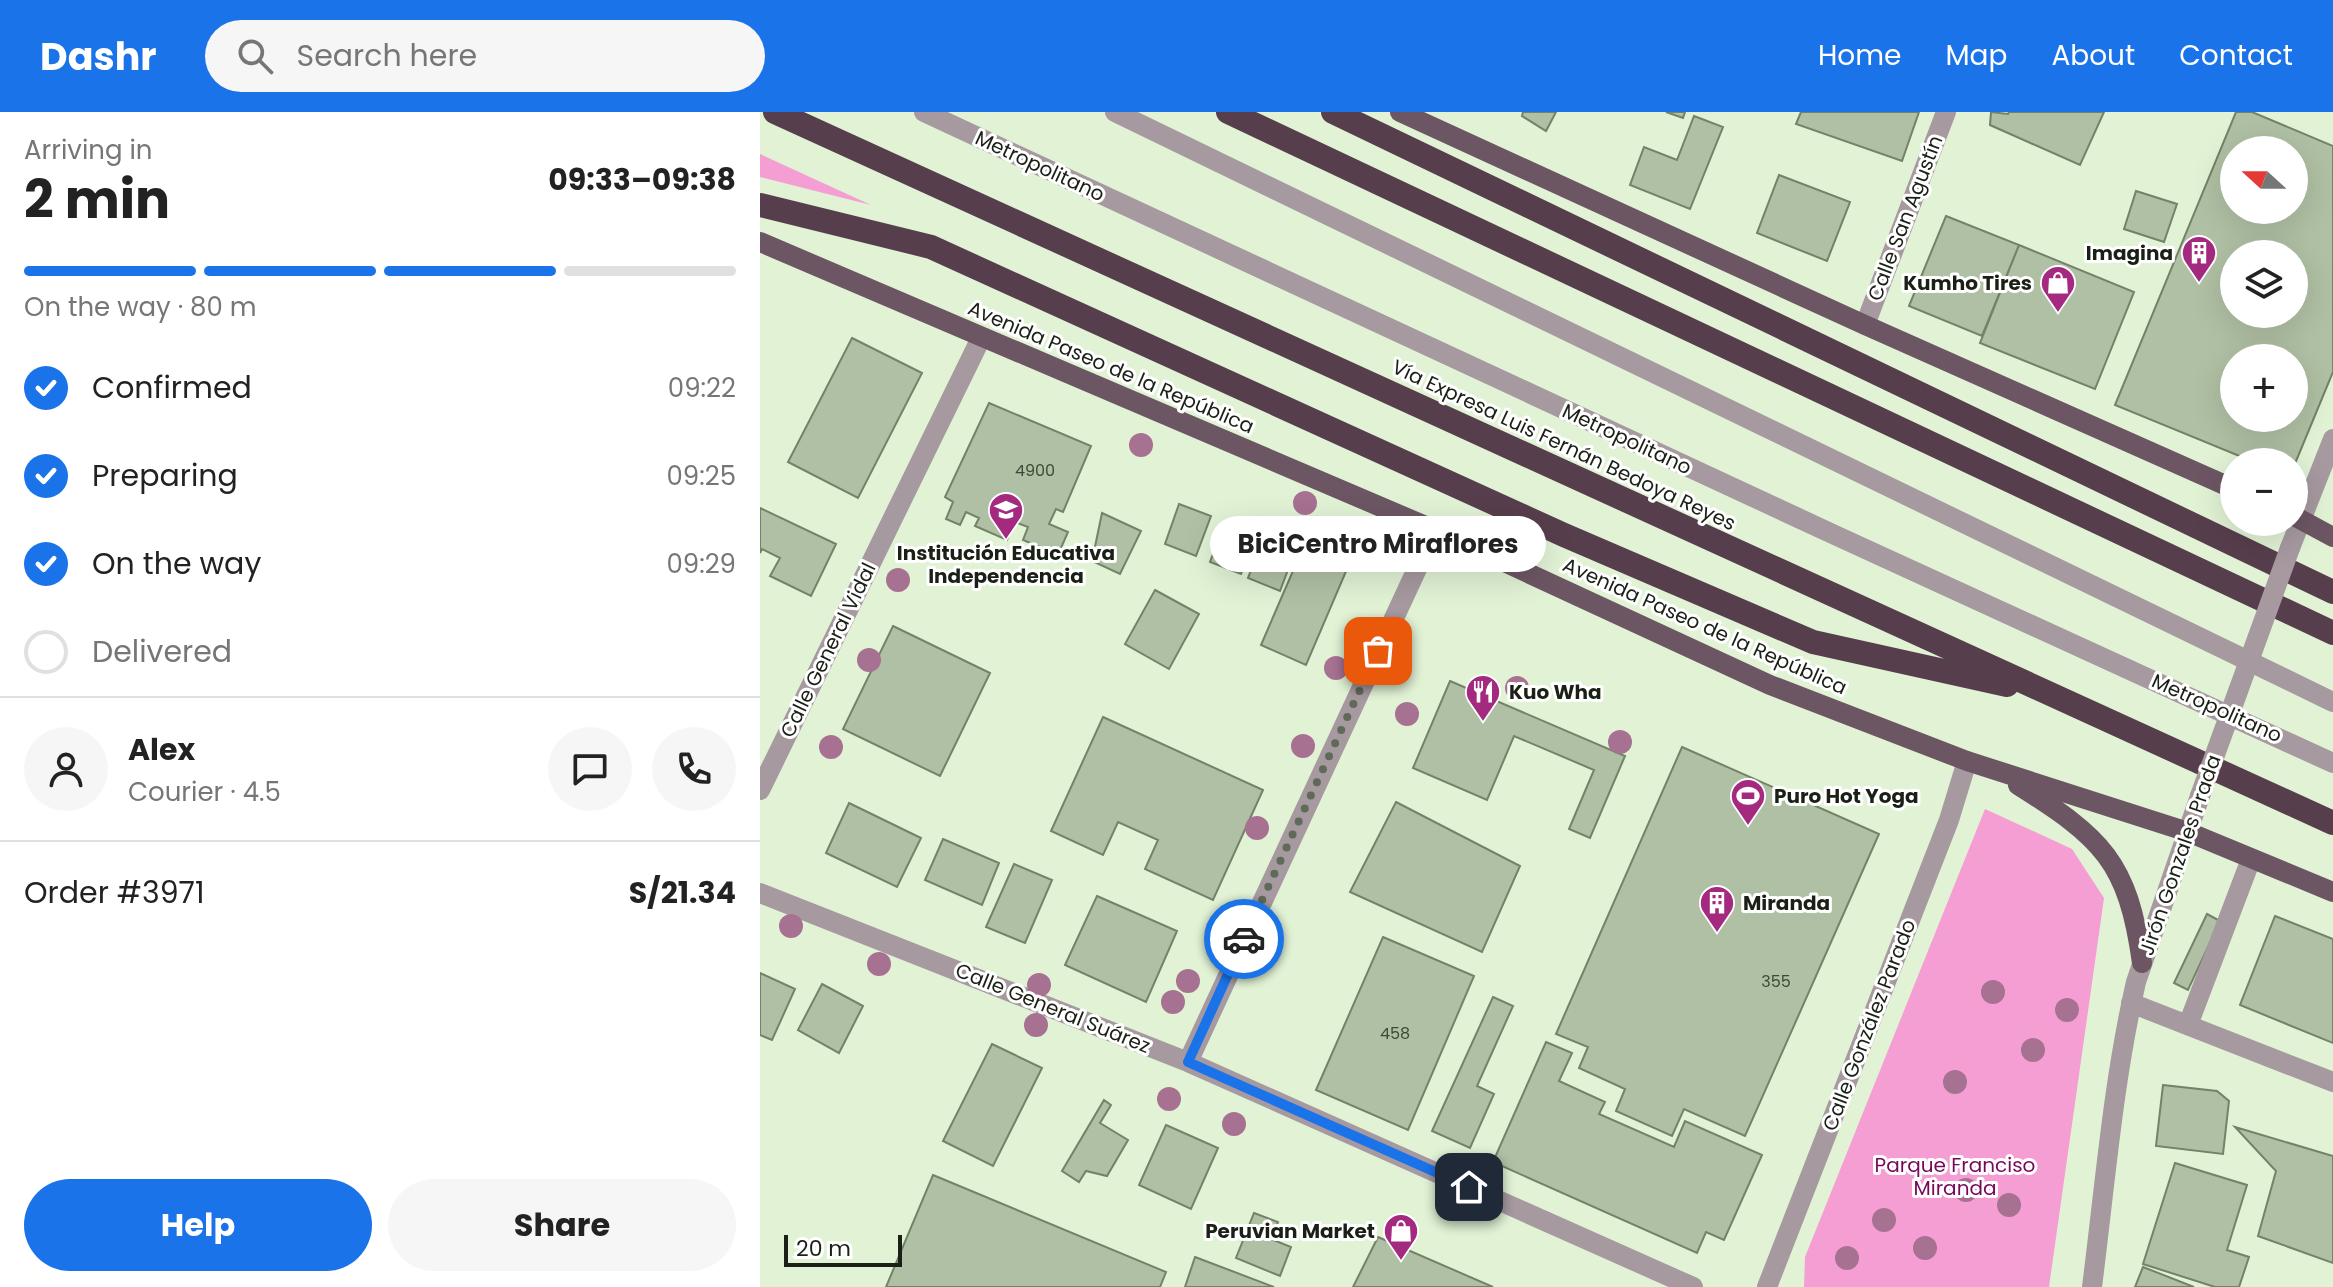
<!DOCTYPE html>
<html lang="en">
<head>
<meta charset="utf-8">
<style>
  :root { --surface:#fff; --page:#f6f6f6; --text:#222; --muted:#767676; --line:#e0e0e0; --accent:#1a73e8 }
  body { margin:0; font-family:Poppins,sans-serif; background:var(--page); color:var(--text); height:100vh; display:flex; flex-direction:column; font-size:30px; white-space:nowrap }
  * { box-sizing:border-box; margin:0 }
  p { font-size:26px; color:var(--muted) }
  .icon { flex:none; width:44px; height:44px; fill:none; stroke:currentColor; stroke-width:2; stroke-linecap:round; stroke-linejoin:round }
  .map { position:relative; flex:1; overflow:hidden }
  .details { display:flex; flex-direction:column; background:var(--surface); width:760px }
  .details>* { flex:none }
  .needle { width:52px; rotate:291deg }
  .fabs { position:absolute; left:1460px; top:24px; display:grid; gap:16px }
  .fabs a { display:grid; place-items:center; width:88px; height:88px; border-radius:50%; background:var(--surface); box-shadow:0 8px 32px #0002; font-size:40px }
  .scale { position:absolute; left:24px; bottom:20px; width:118px; box-sizing:border-box; padding-left:8px; border:4px solid #1a2016; border-top:0; font-size:22px; line-height:28px; white-space:nowrap; color:#1a2016; -webkit-text-stroke:6px #fff; paint-order:stroke }
  .pin { position:absolute; display:grid; place-items:center; width:68px; height:68px; color:#fff; margin:-34px; border-radius:16px; box-shadow:0 4px 12px #0006 }
  .courier { position:absolute; display:grid; place-items:center; width:80px; height:80px; margin:-40px; border:6px solid #1a73e8; border-radius:50%; background:#fff; color:#222; box-shadow:0 2px 10px #0007 }
  .bubble { position:absolute; height:56px; border-radius:28px; background:var(--surface); box-shadow:0 8px 32px #0002; font-size:26px; font-weight:700; line-height:56px; text-align:center }
  .summary em { font-style:normal; font-weight:700 }
  .summary div { display:flex; flex-direction:column-reverse }
  .summary { display:flex; align-items:center; justify-content:space-between; height:136px; padding:0 24px }
  h1 { font-size:52px; font-weight:700; line-height:60px }
  .bar { display:grid; grid-template-columns:repeat(4,1fr); gap:12px 8px; align-content:center; height:96px; padding:0 24px }
  .bar i { height:10px; border-radius:6px; background:var(--line) }
  .bar .active { background:var(--accent) }
  .bar p { grid-column:span 4 }
  .line { display:flex; align-items:center; gap:20px; padding:0 24px; border-top:2px solid var(--line) }
  .line div { flex:1 }
  .round { display:grid; place-items:center; flex:none; width:84px; height:84px; border-radius:42px; background:var(--page) }
  ol { padding:0 24px; list-style:none }
  li { display:flex; align-items:center; gap:24px; height:88px }
  li p { margin-inline-start:auto }
  li .icon { padding:8px; border-radius:50%; background:var(--accent); color:#fff; stroke-width:4 }
  li:last-child { color:var(--muted) }
  li i { width:44px; height:44px; border:4px solid var(--line); border-radius:50% }
  .action { display:flex; gap:16px; margin-top:auto; padding:16px 24px }
  .action a { flex:1; height:92px; border-radius:48px; background:var(--accent); color:#fff; font-size:32px; font-weight:700; line-height:92px; text-align:center }
  .action a+a { background:var(--page); color:var(--text) }
  header { display:flex; align-items:center; gap:48px; box-sizing:border-box; height:112px; padding:0 40px; background:var(--accent); color:#fff }
  header strong { font-size:38px }
  nav { display:flex; gap:44px; margin-inline-start:auto; font-size:28px }
  .search { width:560px; height:72px; background:var(--page); display:flex; align-items:center; gap:20px; box-sizing:border-box; padding:0 28px; border-radius:44px; color:var(--muted); font-size:30px }
  main { display:flex; flex:1; min-height:0 }
  .map>svg:first-child { display:block }
  .green { fill:#f59ed4 }
  .building { fill:#b0c0a4; stroke:#738268; stroke-width:2; fill-rule:evenodd }
  .lines { fill:none; stroke-linecap:round; stroke-linejoin:round }
  .lane { stroke:#a699a0; stroke-width:20 }
  .street { stroke:#a699a0; stroke-width:20 }
  .primary { stroke:#6c5663; stroke-width:20 }
  .highway { stroke:#573e4d; stroke-width:24 }
  .street-bridge { stroke:#a699a0; stroke-width:20 }
  .tree { fill:#a77191 }
  .done { stroke:#606a59; stroke-width:8; stroke-dasharray:0 14.4 }
  .route { stroke:#1a73e8; stroke-width:10 }
  .labels { text-anchor:middle; stroke-width:6; stroke-linejoin:round; paint-order:stroke }
  .number-label { font-size:16px; fill:#40483a }
  .street-label { font-size:20px; fill:#1a2016; stroke:#fff }
  .poi-label { font-size:20px; font-weight:bold; fill:#1a2016; stroke:#fff; text-anchor:end }
  .park-label { font-size:20px; fill:#77085a; stroke:#fff }
</style>
</head>
<body>
<header>
<strong>Dashr</strong>
<div class="search"><svg class="icon" aria-label="search" viewBox="0 0 24 24"><circle cx="10" cy="10" r="6"/><path d="M15 15l6 6"/></svg>Search here</div>
<nav><a>Home</a><a>Map</a><a>About</a><a>Contact</a></nav>
</header>
<main>
<section class="details">
<div class="summary"><div><h1>2 min</h1><p>Arriving in</p></div><em>09:33–09:38</em></div>
<div class="bar"><i class="active"></i><i class="active"></i><i class="active"></i><i></i><p>On the way · 80 m</p></div>
<ol>
<li><svg class="icon" aria-label="check" viewBox="0 0 24 24"><path d="M5 12l5 5 9-10"/></svg>Confirmed<p>09:22</p></li>
<li><svg class="icon" aria-label="check" viewBox="0 0 24 24"><path d="M5 12l5 5 9-10"/></svg>Preparing<p>09:25</p></li>
<li><svg class="icon" aria-label="check" viewBox="0 0 24 24"><path d="M5 12l5 5 9-10"/></svg>On the way<p>09:29</p></li>
<li><i></i>Delivered</li>
</ol>
<div class="line" style="height:144px"><a class="round"><svg class="icon" aria-label="person" viewBox="0 0 24 24"><circle cx="12" cy="8" r="4"/><path d="M4 21q1-7 8-7t8 7"/></svg></a><div><b>Alex</b><p>Courier · 4.5</p></div><a class="round"><svg class="icon" aria-label="chat" viewBox="0 0 24 24"><path d="M4 5h16v11H9l-5 4z"/></svg></a><a class="round"><svg class="icon" aria-label="phone" viewBox="0 0 24 24"><path d="M5 4h4l2 5-3 2q2 4 5 5l2-3 5 2v4C11 20 4 13 5 4z"/></svg></a></div>
<div class="line" style="height:104px"><div>Order #3971</div><b>S/21.34</b></div>
<div class="action"><a>Help</a><a>Share</a></div>
</section>
<div class="map">
<svg width="1573" height="1175" viewBox="0 0 1573 1175">
  <rect width="100%" height="100%" fill="#e1f2d5"/>
  <!-- green -->
  <path class="green" d="M0,42L111,93L0,65Z
    M1225,697L1312,737L1344,786L1289,1175H1044L1045,1145Z"/>
  <!-- building -->
  <path class="building" d="M763,0H796L786,19L762,4Z
    M906,0H925L923,6Z
    M1041,0H1159L1142,49L1036,12Z
    M1231,0L1248,2L1249,0H1344L1320,53L1230,13Z
    M1476,0H1492L1573,34V260L1534,354V350H1494L1355,293ZM1474,38H1534V98H1474ZM1474,142H1534V202H1474ZM1474,246H1534V306H1474Z
    M934,4L963,15L930,97L870,73L884,35L917,48Z
    M1019,63L1090,90L1067,149L997,121Z
    M1376,79L1417,92L1404,130L1364,117Z
    M1186,104L1259,133L1222,224L1149,194Z
    M1259,133L1374,180L1335,277L1220,231Z
    M92,226L162,261L98,386L28,350Z
    M229,291L331,334L303,400L296,397L289,412L308,420L298,443L263,428L268,415L255,410L247,428L215,414L219,406L206,400L200,413L186,407L193,390L185,385Z
    M419,392L451,404L436,444L405,432Z
    M0,396L76,432L51,484L10,464L20,446L2,437L0,441Z
    M342,401L381,419L360,462L332,449Z
    M465,410L497,422L481,462L450,450Z
    M503,427L535,439L520,479L488,466Z
    M542,438L587,457L546,553L501,533Z
    M395,478L439,502L409,557L365,532Z
    M133,514L230,561L180,664L83,617Z
    M690,569L865,644L830,726L809,717L834,658L754,624L727,688L653,656Z
    M343,605L503,678L453,788L385,757L398,728L358,710L343,743L291,719Z
    M922,635L1119,722L985,1024L924,997L912,1024L856,999L865,977L819,956L828,935L796,922Z
    M636,690L760,754L722,840L590,780Z
    M89,691L161,726L137,775L66,741Z
    M183,727L239,751L222,793L165,768Z
    M254,752L292,768L265,831L226,815Z
    M337,784L417,819L386,890L305,853Z
    M1447,802L1460,809L1428,878L1414,871Z
    M1515,804L1573,827V931L1480,893Z
    M623,825L714,864L648,1018L556,978Z
    M0,861L35,877L12,928L0,923Z
    M62,872L103,894L79,941L38,918Z
    M733,885L753,894L717,974L734,982L710,1036L672,1019Z
    M786,930L812,941L799,969L845,990L839,1002L914,1035L925,1009L1002,1043L964,1128L946,1120L937,1141L733,1050Z
    M232,932L282,956L233,1054L183,1029Z
    M1403,973L1457,979L1469,989L1463,1042L1396,1034Z
    M344,988L351,993L340,1011L368,1028L347,1064L326,1059L319,1070L302,1059Z
    M406,1013L458,1036L431,1097L379,1073Z
    M1475,1015L1573,1044V1151L1498,1124L1516,1059Z
    M1415,1051L1487,1073L1467,1138L1489,1145L1479,1175H1455L1383,1152Z
    M173,1063L406,1160L400,1175H126Z
    M494,1101L518,1110L511,1127L531,1135L520,1164L476,1146Z
    M618,1125L733,1175H593Z
    M435,1145L514,1175H425Z
    M1383,1155L1434,1175H1375Z"/>
  <g class="lines">
    <!-- lane -->
    <path class="lane" d="M164,0L1077,424L1573,651
      M355,0L1573,590
      M1428,913L1491,747"/>
    <!-- street -->
    <path class="street" d="M1105,213L1186,0
      M1530,436L1573,327
      M0,678L221,226
      M0,781L428,950L933,1175
      M1371,891L1573,970
      M428,950L675,418
      M1007,1175L1189,708L1207,649
      M1332,1175C1345,1073 1353,970 1376,870L1440,684"/>
    <!-- primary -->
    <path class="primary" d="M640,0L1105,213L1474,377
      M0,130L675,418L1010,573L1207,649L1428,720L1573,780
      M1534,404L1573,425
      M1258,673C1342,726 1368,749 1382,851"/>
    <!-- highway -->
    <path class="highway" d="M15,0L1573,711
      M468,0L1573,521
      M573,0L1573,480
      M0,93L171,135L804,423L1053,530L1247,573"/>
    <!-- street-bridge -->
    <path class="street-bridge" d="M1440,684L1530,436"/>
  </g>
  <!-- trees -->
  <g class="tree">
    <circle cx="381" cy="333" r="12"/>
    <circle cx="545" cy="391" r="12"/>
    <circle cx="138" cy="468" r="12"/>
    <circle cx="109" cy="548" r="12"/>
    <circle cx="576" cy="556" r="12"/>
    <circle cx="757" cy="576" r="12"/>
    <circle cx="647" cy="602" r="12"/>
    <circle cx="860" cy="630" r="12"/>
    <circle cx="543" cy="634" r="12"/>
    <circle cx="71" cy="635" r="12"/>
    <circle cx="497" cy="716" r="12"/>
    <circle cx="31" cy="814" r="12"/>
    <circle cx="119" cy="852" r="12"/>
    <circle cx="428" cy="869" r="12"/>
    <circle cx="279" cy="873" r="12"/>
    <circle cx="1233" cy="880" r="12"/>
    <circle cx="413" cy="890" r="12"/>
    <circle cx="1307" cy="898" r="12"/>
    <circle cx="276" cy="913" r="12"/>
    <circle cx="1273" cy="938" r="12"/>
    <circle cx="1195" cy="970" r="12"/>
    <circle cx="409" cy="987" r="12"/>
    <circle cx="474" cy="1012" r="12"/>
    <circle cx="1206" cy="1078" r="12"/>
    <circle cx="1249" cy="1093" r="12"/>
    <circle cx="1124" cy="1108" r="12"/>
    <circle cx="1165" cy="1136" r="12"/>
    <circle cx="1087" cy="1146" r="12"/>
  </g>
  <g class="lines">
    <!-- done -->
    <path class="done" d="M484,827L618,539"/>
    <!-- route -->
    <path class="route" d="M484,827L428,950L709,1075"/>
  </g>
  <!-- icons -->
  <defs>
    <symbol id="building-pin" viewBox="-11 -11 22 30"><path d="M0 17L-7.5 6A9.5 9.5 0 1 1 7.5 6Z" fill="#a42a80" stroke="#fff"/><path d="M-4-6H4V6H1V3H-1V6H-4ZM-2.5-4.3h1.7v1.8h-1.7ZM.8-4.3h1.7v1.8H.8ZM-2.5-1h1.7V.8h-1.7ZM.8-1h1.7V.8H.8Z" fill="#fff"/></symbol>
    <symbol id="shop-pin" viewBox="-11 -11 22 30"><path d="M0 17L-7.5 6A9.5 9.5 0 1 1 7.5 6Z" fill="#a42a80" stroke="#fff"/><path d="M-5-2.5h2.3a2.7 3.5 0 0 1 5.4 0H5L5.5 6h-11ZM-1.5-2.5h3a1.5 2.3 0 0 0-3 0Z" fill="#fff"/></symbol>
    <symbol id="school-pin" viewBox="-11 -11 22 30"><path d="M0 17L-7.5 6A9.5 9.5 0 1 1 7.5 6Z" fill="#a42a80" stroke="#fff"/><path d="M0-5L7-2L0 1L-7-2ZM-4 1L0 2.5L4 1V4Q0 6-4 4Z" fill="#fff"/></symbol>
    <symbol id="restaurant-pin" viewBox="-11 -11 22 30"><path d="M0 17L-7.5 6A9.5 9.5 0 1 1 7.5 6Z" fill="#a42a80" stroke="#fff"/><path d="M-5-6h1v4h1v-4h1v4h1v-4h1v5L-1.5 .5V6h-2V.5L-5-1ZM5-6V6H3V1.5H1.5Q1.5-4 5-6Z" fill="#fff"/></symbol>
    <symbol id="stadium-pin" viewBox="-11 -11 22 30"><path d="M0 17L-7.5 6A9.5 9.5 0 1 1 7.5 6Z" fill="#a42a80" stroke="#fff"/><path d="M0-5a6.5 5 0 1 0 0 10a6.5 5 0 1 0 0-10ZM-3.5-1.8h7v3.6h-7Z" fill="#fff"/></symbol>
  </defs>
  <g fill-rule="evenodd">
    <use href="#building-pin" x="1419" y="121" width="40" height="54"/>
    <use href="#shop-pin" x="1278" y="151" width="40" height="54"/>
    <use href="#school-pin" x="226" y="378" width="40" height="54"/>
    <use href="#restaurant-pin" x="703" y="560" width="40" height="54"/>
    <use href="#stadium-pin" x="968" y="664" width="40" height="54"/>
    <use href="#building-pin" x="937" y="771" width="40" height="54"/>
    <use href="#shop-pin" x="621" y="1099" width="40" height="54"/>
  </g>
  <g class="labels">
    <!-- number labels -->
    <g class="number-label">
      <text x="275" y="364">4900</text>
      <text x="1016" y="875">355</text>
      <text x="635" y="927">458</text>
    </g>
    <!-- street labels -->
    <g class="street-label">
      <text transform="translate(280 54) rotate(25)" y="7">Metropolitano</text>
      <text transform="translate(1145 106) rotate(-69)" y="7">Calle San Agustín</text>
      <text transform="translate(351 255) rotate(23)" y="7">Avenida Paseo de la República</text>
      <text transform="translate(867 327) rotate(25)" y="7">Metropolitano</text>
      <text transform="translate(804 333) rotate(25)" y="7">Vía Expresa Luis Fernán Bedoya Reyes</text>
      <text transform="translate(945 514) rotate(24)" y="7">Avenida Paseo de la República</text>
      <text transform="translate(68 538) rotate(-64)" y="7">Calle General Vidal</text>
      <text transform="translate(1457 596) rotate(24)" y="7">Metropolitano</text>
      <text transform="translate(1420 743) rotate(-71)" y="7">Jirón Gonzales Prada</text>
      <text transform="translate(293 896) rotate(22)" y="7">Calle General Suárez</text>
      <text transform="translate(1109 913) rotate(-69)" y="7">Calle González Parado</text>
    </g>
    <!-- poi labels -->
    <g class="poi-label">
      <text x="1413" y="148">Imagina</text>
      <text x="1272" y="178">Kumho Tires</text>
      <text x="246" y="448" text-anchor="middle">Institución Educativa<tspan x="246" dy="23">Independencia</tspan></text>
      <text x="749" y="587" text-anchor="start">Kuo Wha</text>
      <text x="1014" y="691" text-anchor="start">Puro Hot Yoga</text>
      <text x="983" y="798" text-anchor="start">Miranda</text>
      <text x="615" y="1126">Peruvian Market</text>
    </g>
    <!-- park labels -->
    <g class="park-label">
      <text x="1195" y="1060">Parque Franciso<tspan x="1195" dy="23">Miranda</tspan></text>
    </g>
  </g>
</svg>
<div class="fabs">
<a><svg class="needle" viewBox="-14 -14 28 28"><path d="M0-13l5 13h-10z" fill="#e53935"/><path d="M0 13l5-13h-10z" fill="#767676"/></svg></a>
<a><svg class="icon" aria-label="layers" viewBox="0 0 24 24"><path d="M12 4l9 5-9 5-9-5zM3 14l9 5 9-5"/></svg></a>
<a>+</a>
<a>−</a>
</div>
<div class="scale">20 m</div>
<div class="pin" style="left:618px;top:539px;background:#ea580c"><svg class="icon" aria-label="bag" viewBox="0 0 24 24"><path d="M5 8h14l-1 12H6zM9 8a3 3 0 0 1 6 0"/></svg></div>
<div class="pin" style="left:709px;top:1075px;background:#1f2937"><svg class="icon" aria-label="home" viewBox="0 0 24 24"><path d="M3 11l9-7 9 7M6 9v11h12V9"/></svg></div>
<div class="courier" style="left:484px;top:827px"><svg class="icon" aria-label="car" viewBox="0 0 24 24"><path d="M5 17H2v-5l4-1 3-4h7l3 4 3 1v5h-3M9 17h6M6 11h13"/><circle cx="7" cy="17" r="2"/><circle cx="17" cy="17" r="2"/></svg></div>
<div class="bubble" style="left:450px;top:404px;width:336px">BiciCentro Miraflores</div>
</div>
</main>
</body>
</html>
